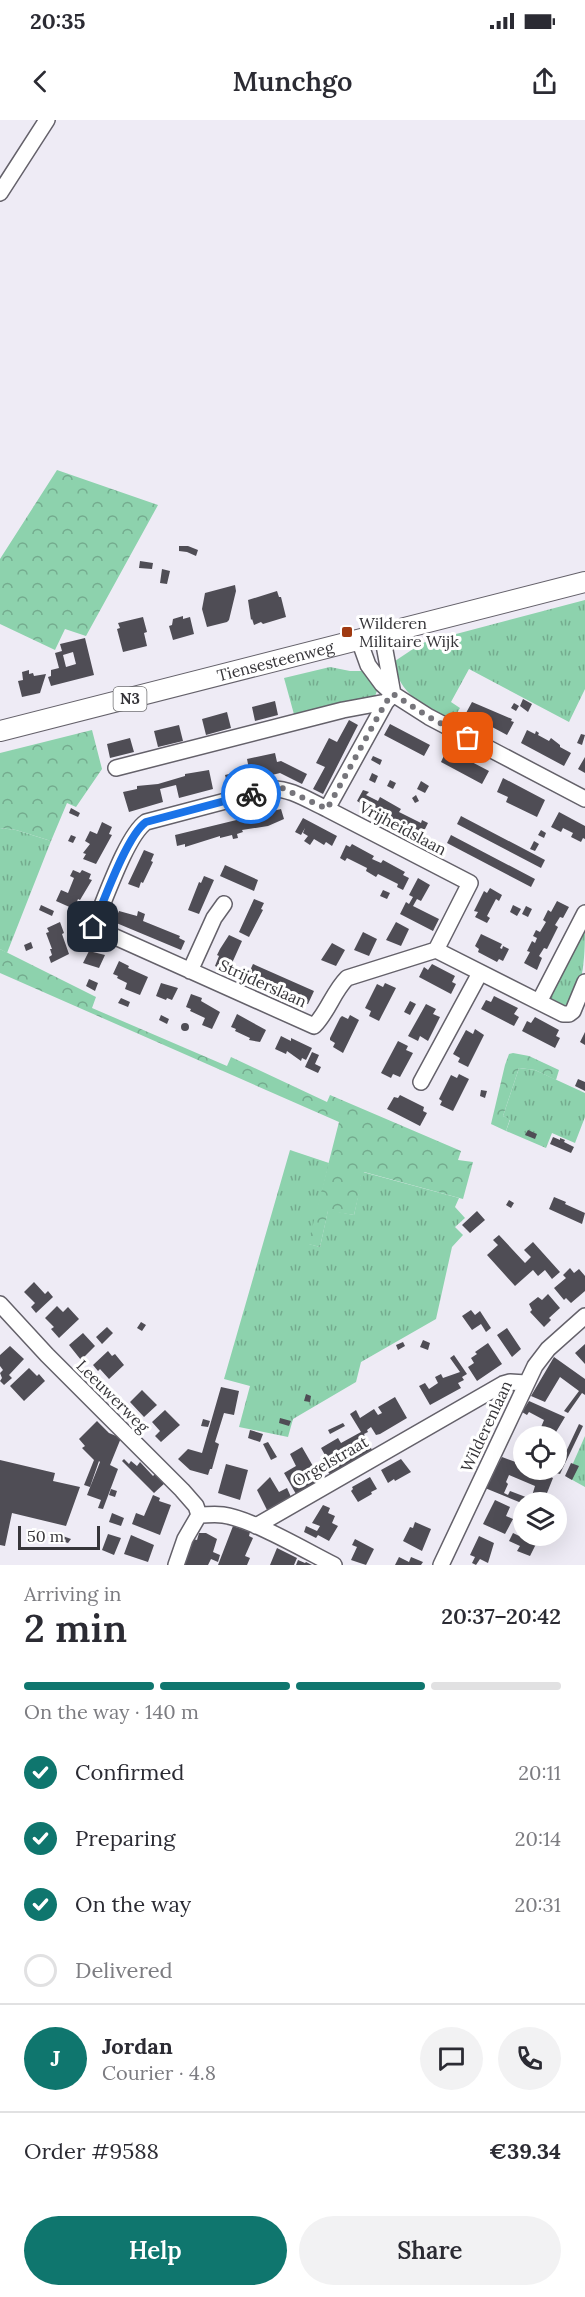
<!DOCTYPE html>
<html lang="en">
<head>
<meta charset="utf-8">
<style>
  :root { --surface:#fff; --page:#f2f2f3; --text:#2b2b33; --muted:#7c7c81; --line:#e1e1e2; --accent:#0f766e }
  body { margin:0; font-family:Lora,serif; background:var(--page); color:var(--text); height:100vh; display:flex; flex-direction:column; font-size:22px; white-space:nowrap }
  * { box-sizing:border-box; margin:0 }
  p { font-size:20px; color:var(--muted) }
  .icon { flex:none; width:33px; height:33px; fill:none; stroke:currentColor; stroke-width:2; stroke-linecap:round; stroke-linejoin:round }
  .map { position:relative; height:1445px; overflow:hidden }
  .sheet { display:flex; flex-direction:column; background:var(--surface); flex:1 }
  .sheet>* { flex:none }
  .tools { position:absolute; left:513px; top:1306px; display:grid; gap:12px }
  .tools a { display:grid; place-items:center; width:54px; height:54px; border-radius:50%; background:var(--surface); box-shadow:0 6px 24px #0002; font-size:30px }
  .scale { position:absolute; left:18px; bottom:15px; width:82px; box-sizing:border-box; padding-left:6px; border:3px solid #363539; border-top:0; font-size:16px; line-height:21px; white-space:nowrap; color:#363539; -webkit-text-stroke:4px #fff; paint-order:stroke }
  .pin { position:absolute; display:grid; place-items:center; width:51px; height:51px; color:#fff; margin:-26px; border-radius:12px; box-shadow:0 3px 9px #0006 }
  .courier { position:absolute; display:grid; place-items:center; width:60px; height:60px; margin:-30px; border:4px solid #1a73e8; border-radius:50%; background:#fff; color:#222; box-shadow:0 2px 8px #0007 }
  .overview em { font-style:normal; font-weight:600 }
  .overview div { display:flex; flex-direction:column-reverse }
  .overview { display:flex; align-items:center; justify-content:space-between; height:102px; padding:0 24px }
  h1 { font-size:39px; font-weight:600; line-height:45px }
  .bar { display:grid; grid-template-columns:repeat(4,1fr); gap:9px 6px; align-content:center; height:72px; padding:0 24px }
  .bar i { height:8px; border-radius:4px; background:var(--line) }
  .bar .current { background:var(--accent) }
  .bar p { grid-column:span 4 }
  .line { display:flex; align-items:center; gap:15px; padding:0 24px; border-top:2px solid var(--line) }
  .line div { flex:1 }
  .round { display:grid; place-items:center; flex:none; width:63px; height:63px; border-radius:32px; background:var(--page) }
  ol { padding:0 24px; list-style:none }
  li { display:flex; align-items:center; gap:18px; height:66px }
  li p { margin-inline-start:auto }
  li .icon { padding:6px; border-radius:50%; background:var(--accent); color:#fff; stroke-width:4 }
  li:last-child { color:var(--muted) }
  li i { width:33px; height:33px; border:3px solid var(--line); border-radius:50% }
  .action { display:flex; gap:12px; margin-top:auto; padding:12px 24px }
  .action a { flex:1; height:69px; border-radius:36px; background:var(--accent); color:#fff; font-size:24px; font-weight:600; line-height:69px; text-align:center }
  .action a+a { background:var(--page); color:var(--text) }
  .status { display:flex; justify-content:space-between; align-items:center; height:42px; padding:0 30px; background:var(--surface); direction:ltr }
  .status svg { height:16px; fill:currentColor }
  header { display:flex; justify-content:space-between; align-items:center; height:78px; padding:0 24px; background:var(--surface); font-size:27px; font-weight:600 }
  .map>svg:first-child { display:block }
  .grass { fill:url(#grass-tufts) }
  .forest { fill:url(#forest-crowns) }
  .building { fill:#4f4d55; fill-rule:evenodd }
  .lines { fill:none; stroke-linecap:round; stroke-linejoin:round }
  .minor-casing { stroke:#64616a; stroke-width:18 }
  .major-casing { stroke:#64616a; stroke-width:22 }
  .minor { stroke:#fff; stroke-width:15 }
  .major { stroke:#fff; stroke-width:20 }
  .done { stroke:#76757b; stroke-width:6; stroke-dasharray:0 10.8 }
  .route { stroke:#1a73e8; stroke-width:8 }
  .poi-dot { fill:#a03a11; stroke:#fff; stroke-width:2 }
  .labels { text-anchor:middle; stroke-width:6; stroke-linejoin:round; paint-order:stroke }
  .shield { fill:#fff; stroke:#727274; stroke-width:1.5 }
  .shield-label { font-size:15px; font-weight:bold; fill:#363539 }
  .poi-label { font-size:16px; fill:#363539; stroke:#fff; text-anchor:start }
  .street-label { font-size:16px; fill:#363539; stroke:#fff }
</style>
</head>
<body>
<div class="status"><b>20:35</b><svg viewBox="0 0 49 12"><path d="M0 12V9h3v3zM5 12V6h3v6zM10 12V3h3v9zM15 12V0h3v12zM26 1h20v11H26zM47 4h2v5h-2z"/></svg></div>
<header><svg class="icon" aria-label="back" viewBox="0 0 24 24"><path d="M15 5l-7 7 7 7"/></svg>Munchgo<svg class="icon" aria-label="share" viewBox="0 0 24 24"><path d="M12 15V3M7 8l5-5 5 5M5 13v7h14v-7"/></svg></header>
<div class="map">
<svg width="585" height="1445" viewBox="0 0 585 1445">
  <defs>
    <pattern id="grass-tufts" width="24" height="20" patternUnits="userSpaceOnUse" patternTransform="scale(1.5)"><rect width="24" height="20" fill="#8dd2ad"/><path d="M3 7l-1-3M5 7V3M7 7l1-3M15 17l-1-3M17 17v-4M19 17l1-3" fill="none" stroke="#74ab8e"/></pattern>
    <pattern id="forest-crowns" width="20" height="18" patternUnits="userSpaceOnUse" patternTransform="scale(1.5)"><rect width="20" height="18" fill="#8dd2ad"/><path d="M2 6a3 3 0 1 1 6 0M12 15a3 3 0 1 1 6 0" fill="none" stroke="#74ab8e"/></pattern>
  </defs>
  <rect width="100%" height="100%" fill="#eeebf5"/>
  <!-- grass -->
  <path class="grass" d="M585,480V569L569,602L469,549L451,582L460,588L452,602C429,590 394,571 395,541L422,523Z
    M330,547L350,551H363L378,568L374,579L295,598L284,558Z
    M0,708L16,710L51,721L7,833L0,829Z
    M585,803C585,832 585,868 567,890L549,881L551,870Z
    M519,948L535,950L585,973V997L575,1023L552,1013L546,1028L506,1011L510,1000L503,996Z
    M290,1030L329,1043L309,1124L320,1127L328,1090L354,1095L363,1052L459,1078L455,1087L465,1098L455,1107L463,1115L452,1127L436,1199L361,1242L356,1262L293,1299L288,1317L239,1307L250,1266L224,1259Z
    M585,1316V1367L567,1357Z"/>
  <!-- forest -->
  <path class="forest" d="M57,350L158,385L86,516L65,509L55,530L0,504V439Z
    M92,610L102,649L76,687L67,683L51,721L16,710L0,708V633Z
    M0,829L96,877L92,888L227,946L231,937L327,982L330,975L461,1031L458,1040L473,1042L463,1079L364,1052L354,1095L328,1091L320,1127L308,1124L339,1002L0,853Z
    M513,933L529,936L559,950L556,960L535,950L519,948L503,996L510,999L506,1011L491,1004L505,945L509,934Z"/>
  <!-- building -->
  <path class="building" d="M179,426H188L198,430L196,436L187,432L179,431Z
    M140,441L153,443L152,449L139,448Z
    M162,449L170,451L167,464L160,463Z
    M235,465L236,471L229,500L227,502L207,507L202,489L205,473Z
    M277,471L279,477H281L286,497L263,504L261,502L254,505L252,499L251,500L248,480Z
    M183,496V499L190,497L194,514L173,520L169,506L172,505L173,499Z
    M143,497L147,512L144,513L147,526L123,532L117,509L120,508L118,503Z
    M85,518L94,555L51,566L48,557L51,556V550L59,548L55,533L62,531L60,524ZM73,532L76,544L66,547L63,535Z
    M29,550V554L33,553L34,556L46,554L40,573L22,577L18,561L23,560L22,552Z
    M523,579L532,584L528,592L520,586Z
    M275,581L278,595L255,601L252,587Z
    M472,582L512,599L511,601L514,602L507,615L466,593Z
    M514,583L519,586L516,591L511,588Z
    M227,592L231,608L206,615L202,599Z
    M349,600L358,605L323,674L313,669L325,647L316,643L329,618L337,622Z
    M390,604L430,625L424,636L384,615Z
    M179,605L183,621L158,627L154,611Z
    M527,610L535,614L536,611L539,613L538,615L549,621L551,618L560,625V627L571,633L564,646L521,623Z
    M581,614L585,615L582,625L577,623Z
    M130,618L134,632L110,638L107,624Z
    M447,629L489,651L482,664L441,642Z
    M275,633L277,642L281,641L307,654L302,664L280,653L228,666L225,655L249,649L247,639Z
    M373,636L382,640L380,645L371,640Z
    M585,637V653L578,649Z
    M209,650L213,669L179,678L176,665L160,669L163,682L129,692L123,672L137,669V666L158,664L185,656V654Z
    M372,653L378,656L375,663L369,660Z
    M503,658L545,680L537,697L506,682L508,677L497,672Z
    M390,660L396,663L393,669L387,666Z
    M421,661L429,666L425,673L417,669Z
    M363,670L369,672L366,675L378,681L380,677L401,689L399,692L421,703L422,700L428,703L422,715L417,713L416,716L392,704L394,701L385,696L383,699L360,687L362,684L357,681Z
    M416,675L419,681L415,683L412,678Z
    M71,688L80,693L78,697L69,693Z
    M281,689L284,699L268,706L242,710L243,712L237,714L238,718L233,719L232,715L220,718V716L185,727V724L177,726L175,715Z
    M559,692L585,706V719L583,718L581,722L571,717L573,713L563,708L561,712L551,707Z
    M461,696L545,740L541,748L457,704Z
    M303,698L337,716L332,726L326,722L324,725L314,719L310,725L304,721L308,716L303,713L305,708L301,715L295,712Z
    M102,702L112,707L109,714L112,715L96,744L83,739L86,734L83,733L90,724L85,721L90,711L97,714Z
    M541,710L546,713L544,718L538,715Z
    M71,715L76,717L73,723L68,721Z
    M451,715L535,759L531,767L447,723Z
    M534,721L539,724L535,731L530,729Z
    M352,724L374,736L372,739L381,743L383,740L405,752L403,755L409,758L403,770L397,767L398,764L378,754L376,757L366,751L367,748L347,738L345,741L340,738L346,725L350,727Z
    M144,730L154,734L151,741L153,742L143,763L141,762L139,768L128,764Z
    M225,745L258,760L254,771L220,756Z
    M73,750L80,753L82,750L91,754L89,759L92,760L80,780L78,779L74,789L56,781L61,770L68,773L74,758L70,756Z
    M204,756L214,760L199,794L188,790L199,762L201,763Z
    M418,758L430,765L421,781L417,779L413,786L439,799L433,811L400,794L406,782L409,784L413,777L409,775Z
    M490,768L502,775L499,781L496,779L487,796L490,798L487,803L475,797L478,792L474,791L484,771L487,773Z
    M383,770L390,773L387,779L380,776Z
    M254,779L264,783L261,789L263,790L249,817L239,812Z
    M557,781L569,787L563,798L560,797L555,805L558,807L547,829L544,828L539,836L542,838L537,850L524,843L530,832L527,831L532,821L535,823L537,818L533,816L536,810L540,812L546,802L543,800L548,790L551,792Z
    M41,785L54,791L52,796L39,790Z
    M513,785L521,789L517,796L510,792Z
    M526,786L532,789L528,797L522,794Z
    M119,791L137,796L138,791L145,794L143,801L180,816L179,818L185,821L181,830L114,802Z
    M60,802L64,813L62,814L69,834L51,843L49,837L52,835L50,829H52L46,813L49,812L47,808Z
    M396,802L409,809L401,826L386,820Z
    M363,812L377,819L369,836L354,830Z
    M481,814L502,824L500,828L502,829L503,826L509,829L503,841L499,839L497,842L478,832L479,829L475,826Z
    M229,815L242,821L228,852L215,846L219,836L217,835L220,829Z
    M31,822L33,828L26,831L24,825Z
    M332,823L345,830L336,846L321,840Z
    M89,831L105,835L99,848L83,843Z
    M119,841L129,846L128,848L148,857L140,875L125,869L127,863L117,858L118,856L113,854Z
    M253,844L314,871L308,884L286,877L287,875L268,866L267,868L256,864L258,860L247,857Z
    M432,844L455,856L452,862L456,864L451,874L419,857L424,847L428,850Z
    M89,859L98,863L95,871L86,866Z
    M161,863L178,868L172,880L167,878L166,880L156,876Z
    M385,863L396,868L379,901L369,896L371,891L365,888L377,864L383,867Z
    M191,874L202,878L201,881L220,892L212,909L202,905L205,898L190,891L191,889L186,887Z
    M494,876L518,888L514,894L519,897L514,906L481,889L486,880L491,882Z
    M121,878L130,882L128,887L118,883Z
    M410,881L416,884L410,895L404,892Z
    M426,884L436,889L433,894L440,897L428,921L420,916L418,921L408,916Z
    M237,894L266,910L260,922L249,920L250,918L235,911L236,909L231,907Z
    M161,895L169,899L167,904L159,900Z
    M350,895L359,900L343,933L333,927L335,923L330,920V918L340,898L342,896L348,899Z
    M535,897L559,910L556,916L560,918L555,928L522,911L527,901L531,903Z
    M181 907a4 4 0 1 1 8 0a4 4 0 1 1-8 0Z
    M475,909L484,915L468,947L458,942L460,938L453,934L466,910L473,914Z
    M585,912V925L580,922Z
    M281,916L291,921V918L312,928L306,940L302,938L301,941L287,931L286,934L275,929Z
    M398,921L408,926L406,930L413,933L400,957L393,954L391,958L381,953Z
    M312,932L319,935L315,944L321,947L318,953L305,947Z
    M459,954L469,959L453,991L440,985L442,981L439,979L451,955L457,958Z
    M578,959L585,962V971L575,966Z
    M481,970L487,971L485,978L480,976Z
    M400,975L424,987L423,991L427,993L420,1006L387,989L394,977L398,978Z
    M528,1010L537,1014L535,1019L525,1015Z
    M553,1017L560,1020V1018L565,1020L564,1022L574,1027L571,1033L550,1024Z
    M554,1077L566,1082L565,1084L585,1093L582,1104L549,1089Z
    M509,1080L514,1083L511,1088L506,1085Z
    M477,1091L485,1100L470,1113L462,1105Z
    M499,1115L525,1143L531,1137L524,1130L533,1122L560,1152L552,1159L545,1150L538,1156L533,1150L515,1166L487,1135L498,1125L493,1120Z
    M570,1148L574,1153L579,1149L585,1156V1171L571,1183L566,1178L564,1180L554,1168L566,1158L563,1155Z
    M34,1162L45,1174L48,1171L53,1177L36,1193L31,1187L35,1183L24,1172Z
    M548,1174L560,1188L549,1198L551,1200L544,1207L530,1192L532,1190L529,1184L538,1177L542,1180Z
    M57,1186L63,1192L68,1187L79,1199L59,1218L51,1209L54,1207L45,1198Z
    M471,1190L475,1195L480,1191L491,1208L486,1212L481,1204L472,1210L462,1196Z
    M141,1202L146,1205L142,1211L137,1208Z
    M107,1207L113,1213L102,1224L96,1217Z
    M507,1208L521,1229L512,1237L497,1215Z
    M83,1213L95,1226L81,1240L69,1225Z
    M423,1220L430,1223L428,1230L420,1227Z
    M403,1222L405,1226L398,1230L396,1225Z
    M488,1223L502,1244L477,1261L468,1247L474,1243L471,1238L477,1234L475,1232Z
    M585,1224V1244L575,1233Z
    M10,1226L24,1239L9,1255L12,1258L4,1265L0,1261L2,1258L0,1253L3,1250L0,1246V1235Z
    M108,1231L112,1236L115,1234L124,1245L109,1259L100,1249L98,1251L93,1245Z
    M454,1235L467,1254L462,1257L464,1260L458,1263L461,1268L430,1285L419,1266L425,1263L429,1269L438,1263L435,1257L441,1254L443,1258L460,1252L450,1238Z
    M554,1237L585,1259V1275L582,1273L568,1293L564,1291L579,1271L560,1257L545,1282L531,1276Z
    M29,1248L37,1256L39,1254L45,1261L24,1281L10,1266Z
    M221,1267L239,1271L234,1295L224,1293L215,1322L219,1324L212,1349H210L208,1355L190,1350L178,1339L188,1329L202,1333Z
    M142,1270L157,1285L144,1297L130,1282Z
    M306,1274L311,1276L310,1282L304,1281Z
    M395,1277L407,1298L380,1314L376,1315L371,1307L367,1310L368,1312L364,1314L372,1330L330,1355L320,1338L325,1335L321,1328L338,1318L341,1323L361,1312L350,1294L356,1290L360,1298L374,1289L378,1295L382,1293L378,1287Z
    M529,1281L565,1297L553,1317H537L544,1300L529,1292L527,1295L522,1292Z
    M165,1290L180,1305L161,1322L155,1316L160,1311L152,1302Z
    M280,1298L291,1301L289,1306L279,1303Z
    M203,1299L210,1301L208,1307L201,1306Z
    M97,1301L109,1313L121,1318L110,1345L118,1349L103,1389L98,1388L101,1380L87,1375L100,1342L99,1341L90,1367L84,1365L94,1340L82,1328L85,1326L79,1319Z
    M343,1303L345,1306L330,1314L328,1310Z
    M579,1304L583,1306L560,1354L556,1353Z
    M250,1310L263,1314L260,1322L248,1318Z
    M268,1322L277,1337L271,1340L263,1324Z
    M302,1327L321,1360L296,1374L284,1353L296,1346L290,1334Z
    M502,1337L524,1345V1350H535L553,1358L543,1383L524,1384L485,1368ZM509,1355L535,1366L531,1379L510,1371L508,1375L504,1373L508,1364L506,1362Z
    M124,1339L129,1344L131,1341L137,1346L140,1342L153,1356L157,1352L166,1362L154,1373L122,1341Z
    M401,1339L411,1352L395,1361L394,1359L388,1363L381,1350Z
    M0,1340L55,1353L53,1361L80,1367L66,1406L12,1393L5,1426L0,1425Z
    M571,1343L579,1346L572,1360L565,1356Z
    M226,1344L248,1350L240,1380L218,1373Z
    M270,1357L279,1372L287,1368L291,1377L267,1390L257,1370Z
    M370,1357L377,1369L371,1372L372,1374L358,1382L351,1371L353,1369L352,1367Z
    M111,1369L117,1371L115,1377L109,1375Z
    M153,1375L160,1378L159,1381L171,1385L160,1415L132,1404L136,1393L144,1396Z
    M495,1380L510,1387L506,1396L513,1399L505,1414L483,1404Z
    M323,1385L330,1388L328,1393L335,1396L332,1403L338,1406L329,1421L318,1415L316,1418L304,1412L306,1406L317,1411L320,1406L312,1403Z
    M112,1393L124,1398L121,1406L109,1402Z
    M415,1402L431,1409L422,1431L403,1421L410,1407L413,1408Z
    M233,1406L250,1412L249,1416L253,1418L245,1436L250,1438L247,1445H218Z
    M199,1413H206L217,1419L213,1432L220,1435L218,1442L211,1439L208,1445H183L193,1419L197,1420Z
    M513,1413L536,1424L530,1436L517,1431L520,1426L509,1421Z
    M108,1414L121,1418L114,1435L102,1430Z
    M60,1415L71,1419L68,1423L59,1420Z
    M131,1415L154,1425L148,1442L124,1434Z
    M479,1416L494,1423L488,1443L480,1439L476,1445L472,1443L475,1437L470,1435Z
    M355,1419L374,1429L366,1445L351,1440L357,1427L352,1425Z
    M277,1428L297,1438L294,1445H270Z
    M399,1437L409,1442L411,1437L423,1442L421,1445H395Z
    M298,1440L305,1443L306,1442L312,1445H296Z"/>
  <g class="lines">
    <defs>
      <path id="minor" d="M0,73L47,0
        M382,514L393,574
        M359,520L368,545L382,564L393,574L429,597L585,679
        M393,574L386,582L327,689L470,763L436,830
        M116,648L343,590L386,582
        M327,689C309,681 291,668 271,669L146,702C126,716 104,783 93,807L314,906C328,892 333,872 347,858L436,830
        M436,830L539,882L585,793
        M190,851L214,798L224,784
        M539,882L563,894H569L573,891L585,862
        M421,962L480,853
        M0,1184L47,1235L182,1370L196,1386L199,1395
        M256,1406L503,1264L510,1262L526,1263
        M176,1445L185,1419L199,1395C207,1395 215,1394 223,1395C252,1399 306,1431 334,1445
        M441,1445L535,1246L548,1229L585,1196"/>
      <g id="major">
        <path id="s1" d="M0,611L585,462"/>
      </g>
    </defs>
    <!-- minor casing -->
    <use href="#minor" class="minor-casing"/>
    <!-- major casing -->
    <use href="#major" class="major-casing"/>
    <!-- minor -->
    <use href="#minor" class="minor"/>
    <!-- major -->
    <use href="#major" class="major"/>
  </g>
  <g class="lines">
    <!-- done -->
    <path class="done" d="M251,674L282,668L327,689L386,582L393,574L429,597L468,618"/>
    <!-- route -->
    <path class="route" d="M93,807C103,783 127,715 146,702L251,674"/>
  </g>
  <!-- markers -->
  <rect class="poi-dot" x="341" y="506" width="12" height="12" rx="3"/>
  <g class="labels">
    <!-- shield labels -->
    <rect class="shield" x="113.5" y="567" width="33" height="24" rx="4.5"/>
    <g class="shield-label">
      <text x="130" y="584">N3</text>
    </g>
    <!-- poi labels -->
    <g class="poi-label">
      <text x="359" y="509">Wilderen<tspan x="359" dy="18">Militaire Wijk</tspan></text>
    </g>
    <!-- street labels -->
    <g class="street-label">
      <text dy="6" stroke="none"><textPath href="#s1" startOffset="284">Tiensesteenweg</textPath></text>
      <text transform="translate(403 708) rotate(28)" y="6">Vrijheidslaan</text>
      <text transform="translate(263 863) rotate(24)" y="6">Strijderslaan</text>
      <text transform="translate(113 1276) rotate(45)" y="6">Leeuwerweg</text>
      <text transform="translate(486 1306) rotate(-65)" y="6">Wilderenlaan</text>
      <text transform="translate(330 1341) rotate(-30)" y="6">Orgelstraat</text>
    </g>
  </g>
</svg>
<div class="tools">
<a><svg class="icon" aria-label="locate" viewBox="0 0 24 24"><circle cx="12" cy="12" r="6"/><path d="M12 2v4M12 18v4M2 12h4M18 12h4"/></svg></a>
<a><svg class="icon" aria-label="layers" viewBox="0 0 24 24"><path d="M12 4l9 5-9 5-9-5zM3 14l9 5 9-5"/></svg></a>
</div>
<div class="scale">50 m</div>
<div class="pin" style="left:468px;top:618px;background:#ea580c"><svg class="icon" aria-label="bag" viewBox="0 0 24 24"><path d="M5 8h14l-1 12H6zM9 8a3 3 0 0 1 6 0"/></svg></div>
<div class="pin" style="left:93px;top:807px;background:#1f2937"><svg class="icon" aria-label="home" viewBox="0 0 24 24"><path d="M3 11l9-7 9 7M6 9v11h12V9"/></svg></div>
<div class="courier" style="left:251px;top:674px"><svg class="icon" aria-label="bike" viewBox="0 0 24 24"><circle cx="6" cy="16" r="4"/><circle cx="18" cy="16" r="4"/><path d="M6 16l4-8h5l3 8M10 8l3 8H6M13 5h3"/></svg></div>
</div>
<section class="sheet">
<div class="overview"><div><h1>2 min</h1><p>Arriving in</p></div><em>20:37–20:42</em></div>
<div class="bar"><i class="current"></i><i class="current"></i><i class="current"></i><i></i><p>On the way · 140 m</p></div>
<ol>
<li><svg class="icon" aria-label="check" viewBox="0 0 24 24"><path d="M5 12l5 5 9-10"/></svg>Confirmed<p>20:11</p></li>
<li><svg class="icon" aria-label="check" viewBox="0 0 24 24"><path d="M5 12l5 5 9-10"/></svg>Preparing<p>20:14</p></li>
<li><svg class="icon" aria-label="check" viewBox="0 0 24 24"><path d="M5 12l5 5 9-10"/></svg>On the way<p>20:31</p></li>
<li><i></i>Delivered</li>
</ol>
<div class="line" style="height:108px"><b class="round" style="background:var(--accent);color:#fff">J</b><div><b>Jordan</b><p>Courier · 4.8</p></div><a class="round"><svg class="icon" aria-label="chat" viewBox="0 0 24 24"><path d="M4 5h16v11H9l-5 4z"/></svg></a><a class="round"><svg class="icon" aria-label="phone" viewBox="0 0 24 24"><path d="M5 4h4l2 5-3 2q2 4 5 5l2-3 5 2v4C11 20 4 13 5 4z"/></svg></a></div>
<div class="line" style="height:78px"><div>Order #9588</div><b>€39.34</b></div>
<div class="action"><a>Help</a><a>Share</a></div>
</section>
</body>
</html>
